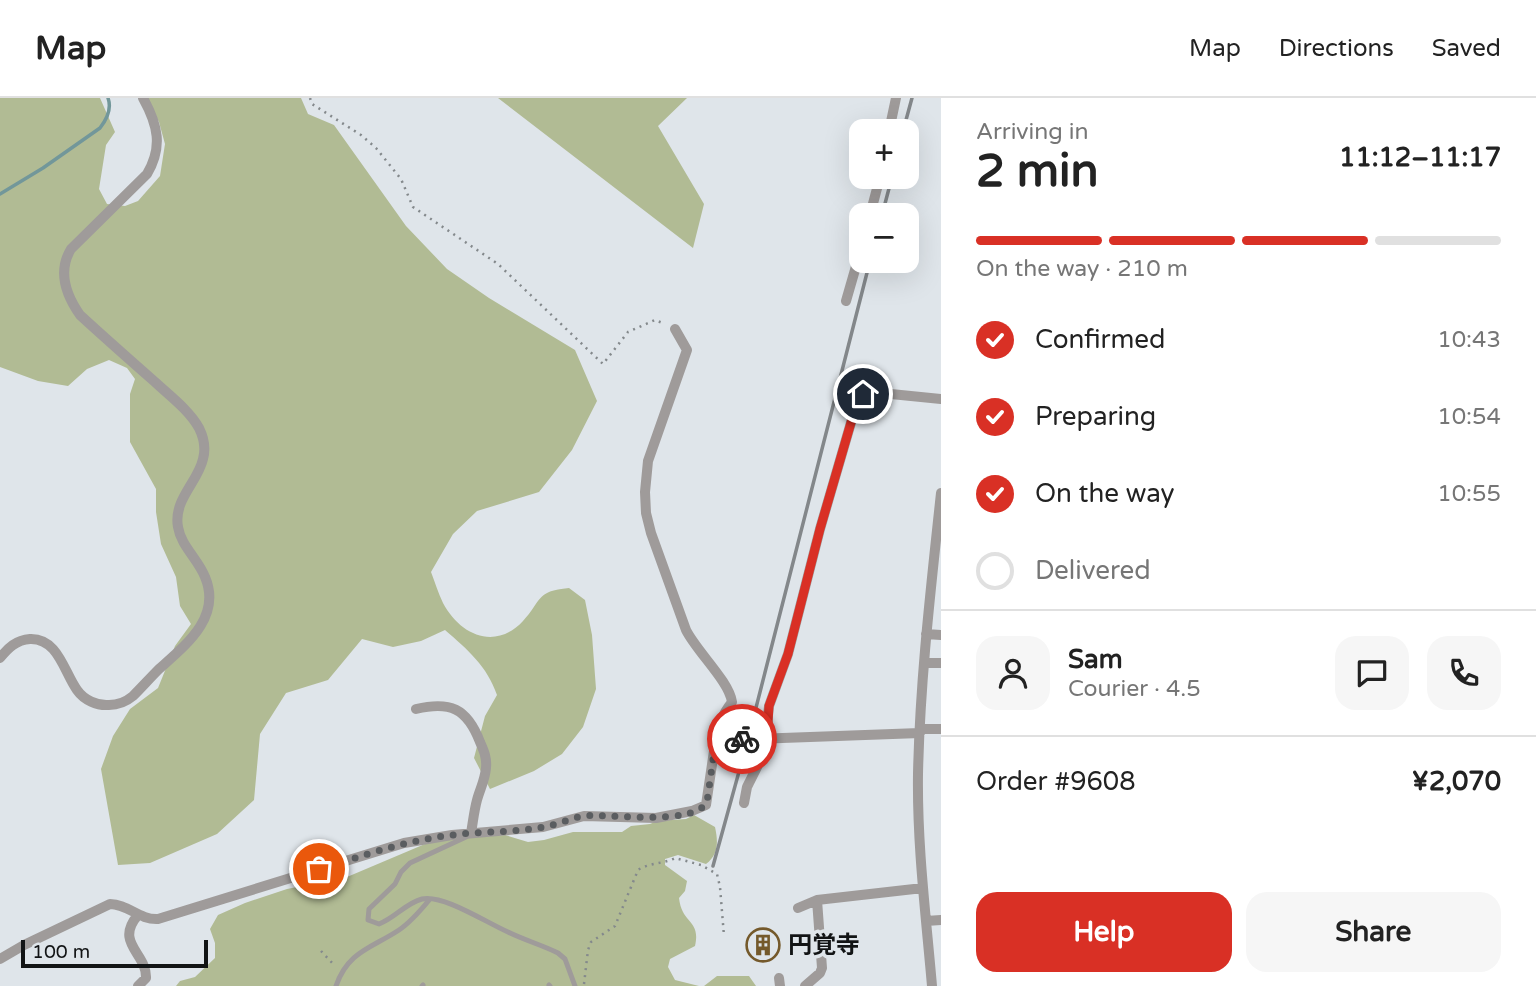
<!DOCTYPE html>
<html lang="en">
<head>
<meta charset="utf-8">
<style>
  :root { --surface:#fff; --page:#f6f6f6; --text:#222; --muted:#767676; --line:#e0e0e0; --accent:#d93025 }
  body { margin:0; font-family:"Varela Round","Noto Sans JP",sans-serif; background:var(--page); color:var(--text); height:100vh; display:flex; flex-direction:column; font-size:26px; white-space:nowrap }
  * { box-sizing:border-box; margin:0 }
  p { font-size:23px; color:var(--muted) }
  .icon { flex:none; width:38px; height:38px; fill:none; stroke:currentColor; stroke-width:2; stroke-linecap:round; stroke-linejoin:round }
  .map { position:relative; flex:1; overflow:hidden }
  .details { display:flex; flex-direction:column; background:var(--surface); width:595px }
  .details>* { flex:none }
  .buttons { position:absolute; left:849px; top:21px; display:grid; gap:14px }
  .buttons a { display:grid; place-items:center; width:70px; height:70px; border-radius:14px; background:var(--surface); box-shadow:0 7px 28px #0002; font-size:35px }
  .scale { position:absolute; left:21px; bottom:18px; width:187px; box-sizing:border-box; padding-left:7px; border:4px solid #121415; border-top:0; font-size:19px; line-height:24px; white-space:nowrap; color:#121415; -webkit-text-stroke:5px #dfe5ea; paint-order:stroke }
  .pin { position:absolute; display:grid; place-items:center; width:60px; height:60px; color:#fff; margin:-30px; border:4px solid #fff; border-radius:50%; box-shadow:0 2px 7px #0007 }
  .courier { position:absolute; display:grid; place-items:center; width:70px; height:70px; margin:-35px; border:5px solid #d93025; border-radius:50%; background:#fff; color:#222; box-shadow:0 2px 9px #0007 }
  .head em { font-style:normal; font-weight:800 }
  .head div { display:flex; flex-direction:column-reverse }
  .head { display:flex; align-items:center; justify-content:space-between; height:119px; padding:0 35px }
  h1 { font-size:46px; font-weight:800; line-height:52px }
  .bar { display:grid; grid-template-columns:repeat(4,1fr); gap:10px 7px; align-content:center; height:84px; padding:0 35px }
  .bar i { height:9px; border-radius:5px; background:var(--line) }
  .bar .on { background:var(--accent) }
  .bar p { grid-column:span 4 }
  .line { display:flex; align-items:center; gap:18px; padding:0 35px; border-top:2px solid var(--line) }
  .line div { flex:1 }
  .round { display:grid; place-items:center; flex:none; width:74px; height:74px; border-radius:21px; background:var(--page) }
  ol { padding:0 35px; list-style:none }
  li { display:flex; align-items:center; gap:21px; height:77px }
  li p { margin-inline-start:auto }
  li .icon { padding:7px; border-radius:50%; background:var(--accent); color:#fff; stroke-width:4 }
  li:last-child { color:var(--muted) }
  li i { width:38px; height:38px; border:4px solid var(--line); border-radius:50% }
  .cta { display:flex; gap:14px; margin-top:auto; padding:14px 35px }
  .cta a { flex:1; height:80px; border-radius:21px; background:var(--accent); color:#fff; font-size:28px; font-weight:800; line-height:80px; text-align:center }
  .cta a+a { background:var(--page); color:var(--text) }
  header { display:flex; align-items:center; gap:42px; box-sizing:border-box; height:98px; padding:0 35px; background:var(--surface); border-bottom:2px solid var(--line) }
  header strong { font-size:33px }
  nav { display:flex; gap:38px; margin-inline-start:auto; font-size:24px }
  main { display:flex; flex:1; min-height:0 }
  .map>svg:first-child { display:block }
  .forest { fill:#b1bb94 }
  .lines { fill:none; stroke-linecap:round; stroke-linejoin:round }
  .stream { stroke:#72979a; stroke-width:3.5 }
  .path { stroke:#84898c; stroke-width:2.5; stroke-dasharray:2 5; stroke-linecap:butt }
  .lane { stroke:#9f9b9a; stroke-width:5 }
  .street { stroke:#9f9b9a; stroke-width:10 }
  .rail { stroke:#83878a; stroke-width:3.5 }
  .done { stroke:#5a5d60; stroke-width:7; stroke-dasharray:0 12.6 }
  .route { stroke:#d93025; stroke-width:9 }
  .labels { text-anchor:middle; stroke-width:7; stroke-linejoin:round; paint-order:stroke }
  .poi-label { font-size:24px; font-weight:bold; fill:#121415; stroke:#dfe5ea; text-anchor:start }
</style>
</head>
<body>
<header>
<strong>Map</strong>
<nav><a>Map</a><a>Directions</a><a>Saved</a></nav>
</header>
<main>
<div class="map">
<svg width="941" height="888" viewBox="0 0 941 888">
  <rect width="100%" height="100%" fill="#dfe5ea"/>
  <!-- forest -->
  <path class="forest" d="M0,0H100L115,34L106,47L99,91L107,106L125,108L138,103L160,78L165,46L159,24L146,0H301L308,16L334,27L406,128L447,171L489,200L575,252L597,303L572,352L539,394L477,413L453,436L431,474C435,484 438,495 443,505C460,537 495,553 523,523C542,503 535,493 569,490L585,502L592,537L596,591L583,629L562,656L534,673L490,691L474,660L485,618L497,597C487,568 468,552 445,532L421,543L393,549L362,541L328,582L286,595L260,636L254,702L217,736L150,765L118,767L101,671L113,638L130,611L158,590L175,548L191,526L180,508L176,479L161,446L156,414V391L130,344V296L135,281L127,270L109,262L87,271L68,288L38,283L0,269Z
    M498,0H687L658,28L704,106L693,150Z
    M694,717L715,729C718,743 719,756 706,766L678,757L665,761V767L687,783L685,793L679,800C682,827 701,821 695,848L670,861L668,869L675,882L699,888H176L180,883L195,879L215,860V845L210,831L218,817L245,805L287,791L347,779L425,746L447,741L505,737L528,744L544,742L573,734H622L631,728L650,726L657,723L686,721Z
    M717,878H749L756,888H704Z"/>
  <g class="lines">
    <!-- stream -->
    <path class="stream" d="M0,96L43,70L100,30C107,21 112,11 108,0"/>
    <!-- path -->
    <path class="path" d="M310,0L312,6L361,37L376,50L401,81L413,109L498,166L603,266L628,234L655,222L665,226
      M321,853L335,868
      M584,886L588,852L591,844L615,828L638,772C648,765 663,766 675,760L701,767L717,776L720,789L724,838"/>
    <!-- lane -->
    <path class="lane" d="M466,739L410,765L401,774L395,786L369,811L368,822L379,826C395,820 406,805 422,801C443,796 487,825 508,834C524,842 542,847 558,855L565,861L575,888
      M549,887L550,888
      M336,888C348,853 372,850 399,832C411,824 421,812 430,801
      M422,888L423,887"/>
    <!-- street -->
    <path class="street" d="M889,33L896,0
      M870,117L880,79
      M846,203L861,151
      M675,231L687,252L648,363L645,394L646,415L651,435L686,532C697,554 729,583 732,604C722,617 718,625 721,643
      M926,536L941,537
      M0,560C8,550 16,542 30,541C58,540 64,574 77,592C84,602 97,608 109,607C118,607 127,603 133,598C142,589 150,580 159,571C186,547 222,519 205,479C198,461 181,448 178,429C173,402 198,384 203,361C206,350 204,340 199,330C189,312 170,298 155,284C130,262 105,240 80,217C66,197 57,174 71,151L147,76C163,49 158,27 143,0
      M924,565H941
      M416,611C450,603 467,610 480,644C484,653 487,660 486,670C485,682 480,691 477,702C474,713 473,724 471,735
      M920,631H941
      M744,705L747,689L764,655L769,608L788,556L820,431L857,304L863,296L871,294L941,301
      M798,810L817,802L923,790
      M138,817C114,845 147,855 146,880L138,888
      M926,823L941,822
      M0,861L24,847L110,806C128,806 139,822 158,821L404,745L452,737L543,729L584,718L656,720L692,713L706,707L714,653L718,645L725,642L920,635
      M779,880L780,888
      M805,888L820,875L822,870L817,802
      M932,888C926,818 917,747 918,676C920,582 931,489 941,395"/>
    <!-- rail -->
    <path class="rail" d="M903,33L912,0
      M882,117L892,79
      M713,768L748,641L870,163"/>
  </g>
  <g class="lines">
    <!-- done -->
    <path class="done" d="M319,771C363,758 406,742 453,737C482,733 513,735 543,729C557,727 570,720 584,718C610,715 692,729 707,704L715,648L725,642L742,641"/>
    <!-- route -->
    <path class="route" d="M742,641L767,640L769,608L788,556L820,431L857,304L863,296"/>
  </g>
  <!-- icons -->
  <defs>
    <symbol id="building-ring" viewBox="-11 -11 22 22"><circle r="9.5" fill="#dfe5ea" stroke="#74592b" stroke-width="1.5"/><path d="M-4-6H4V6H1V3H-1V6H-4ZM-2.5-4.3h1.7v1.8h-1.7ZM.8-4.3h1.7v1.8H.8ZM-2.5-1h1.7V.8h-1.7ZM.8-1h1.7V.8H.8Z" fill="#74592b"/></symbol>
  </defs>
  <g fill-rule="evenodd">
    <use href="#building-ring" x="744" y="828" width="38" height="38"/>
  </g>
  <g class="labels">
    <!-- poi labels -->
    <g class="poi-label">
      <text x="788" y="855">円覚寺</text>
    </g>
  </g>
</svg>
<div class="buttons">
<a>+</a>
<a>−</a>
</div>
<div class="scale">100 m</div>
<div class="pin" style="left:319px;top:771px;background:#ea580c"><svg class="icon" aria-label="bag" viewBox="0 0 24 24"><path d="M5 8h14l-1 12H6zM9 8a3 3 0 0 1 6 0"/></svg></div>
<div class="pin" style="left:863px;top:296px;background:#1f2937"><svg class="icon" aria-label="home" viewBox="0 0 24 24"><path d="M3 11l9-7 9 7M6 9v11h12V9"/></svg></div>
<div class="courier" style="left:742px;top:641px"><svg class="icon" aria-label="bike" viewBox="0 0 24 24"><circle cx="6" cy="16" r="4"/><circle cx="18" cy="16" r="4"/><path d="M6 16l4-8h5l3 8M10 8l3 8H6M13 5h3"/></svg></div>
</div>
<section class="details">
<div class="head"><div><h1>2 min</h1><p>Arriving in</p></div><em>11:12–11:17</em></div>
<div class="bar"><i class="on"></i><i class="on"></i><i class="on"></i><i></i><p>On the way · 210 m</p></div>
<ol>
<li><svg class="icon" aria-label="check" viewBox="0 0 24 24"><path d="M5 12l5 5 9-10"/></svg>Confirmed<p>10:43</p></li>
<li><svg class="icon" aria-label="check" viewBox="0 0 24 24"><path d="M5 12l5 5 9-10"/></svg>Preparing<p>10:54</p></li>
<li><svg class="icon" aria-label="check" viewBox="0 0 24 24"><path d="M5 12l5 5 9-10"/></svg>On the way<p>10:55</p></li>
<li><i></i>Delivered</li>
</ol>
<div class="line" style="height:126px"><a class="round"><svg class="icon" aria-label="person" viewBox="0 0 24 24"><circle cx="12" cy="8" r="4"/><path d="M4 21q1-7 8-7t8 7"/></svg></a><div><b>Sam</b><p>Courier · 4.5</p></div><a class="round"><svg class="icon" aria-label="chat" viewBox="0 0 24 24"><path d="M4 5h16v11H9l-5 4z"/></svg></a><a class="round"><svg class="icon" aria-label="phone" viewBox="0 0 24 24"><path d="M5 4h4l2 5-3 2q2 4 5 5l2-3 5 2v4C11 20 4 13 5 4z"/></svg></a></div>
<div class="line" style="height:91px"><div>Order #9608</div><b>¥2,070</b></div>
<div class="cta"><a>Help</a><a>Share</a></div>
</section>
</main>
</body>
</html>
